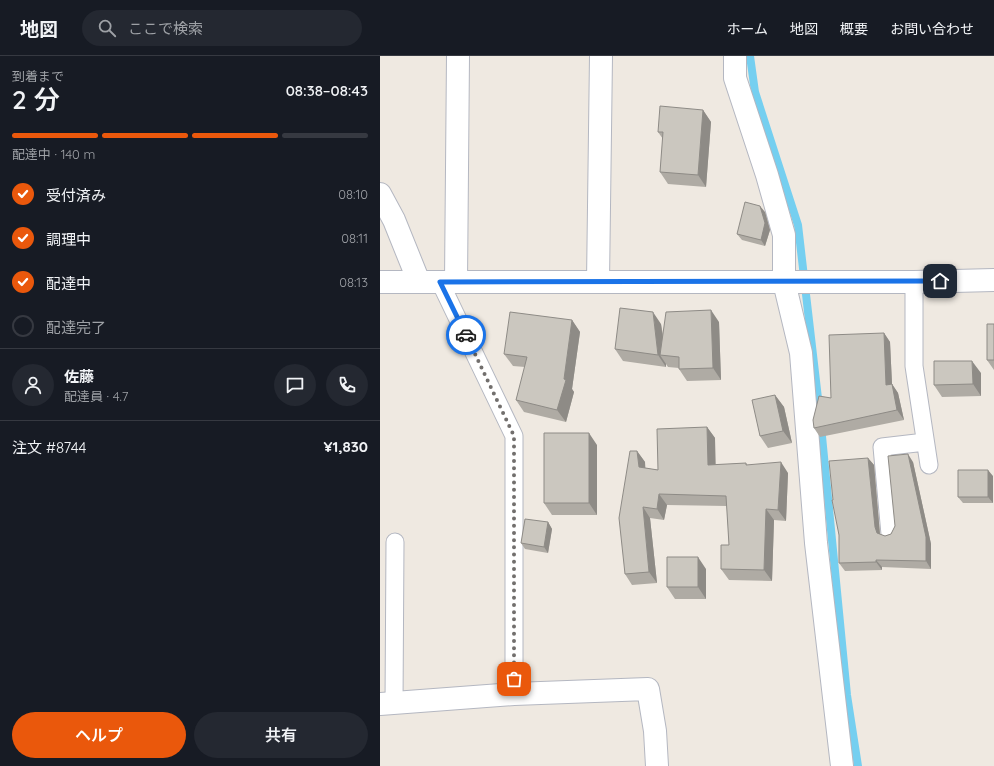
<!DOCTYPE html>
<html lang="ja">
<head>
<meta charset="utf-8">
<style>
  :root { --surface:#171b24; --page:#242831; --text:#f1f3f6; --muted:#9ea1a6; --line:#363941; --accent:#ea580c }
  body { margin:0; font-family:Quicksand,"Noto Sans JP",sans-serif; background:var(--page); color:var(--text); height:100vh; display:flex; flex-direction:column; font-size:15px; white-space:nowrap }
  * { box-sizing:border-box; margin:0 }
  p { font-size:13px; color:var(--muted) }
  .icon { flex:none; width:22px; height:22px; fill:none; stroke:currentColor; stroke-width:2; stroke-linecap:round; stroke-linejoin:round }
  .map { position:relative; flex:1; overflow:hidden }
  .drawer { display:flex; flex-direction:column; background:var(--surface); width:380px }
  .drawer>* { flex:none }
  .pin { position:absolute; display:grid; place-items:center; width:34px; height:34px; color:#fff; margin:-17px; border-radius:8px; box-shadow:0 2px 6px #0006 }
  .courier { position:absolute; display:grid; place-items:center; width:40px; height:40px; margin:-20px; border:3px solid #1a73e8; border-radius:50%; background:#fff; color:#222; box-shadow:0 1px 5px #0007 }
  .overview em { font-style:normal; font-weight:600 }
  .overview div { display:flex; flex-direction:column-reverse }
  .overview { display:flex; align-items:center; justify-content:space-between; height:68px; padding:0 12px }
  h1 { font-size:26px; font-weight:600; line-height:30px }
  .bar { display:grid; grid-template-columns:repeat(4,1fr); gap:6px 4px; align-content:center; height:48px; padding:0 12px }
  .bar i { height:5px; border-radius:3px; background:var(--line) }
  .bar .on { background:var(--accent) }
  .bar p { grid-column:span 4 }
  .line { display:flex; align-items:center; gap:10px; padding:0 12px; border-top:1px solid var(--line) }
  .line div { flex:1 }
  .round { display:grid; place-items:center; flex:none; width:42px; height:42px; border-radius:21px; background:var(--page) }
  ol { padding:0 12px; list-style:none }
  li { display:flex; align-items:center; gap:12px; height:44px }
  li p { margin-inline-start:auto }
  li .icon { padding:4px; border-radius:50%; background:var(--accent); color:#fff; stroke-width:4 }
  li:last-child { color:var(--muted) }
  li i { width:22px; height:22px; border:2px solid var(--line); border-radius:50% }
  .cta { display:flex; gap:8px; margin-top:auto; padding:8px 12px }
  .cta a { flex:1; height:46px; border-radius:24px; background:var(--accent); color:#fff; font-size:16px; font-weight:600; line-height:46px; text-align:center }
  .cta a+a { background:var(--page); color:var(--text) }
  header { display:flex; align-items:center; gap:24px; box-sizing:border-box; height:56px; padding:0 20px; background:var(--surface); border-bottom:1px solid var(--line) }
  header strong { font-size:19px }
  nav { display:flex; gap:22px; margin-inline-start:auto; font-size:14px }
  .search { width:280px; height:36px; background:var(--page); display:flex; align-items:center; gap:10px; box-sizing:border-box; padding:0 14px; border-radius:22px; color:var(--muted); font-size:15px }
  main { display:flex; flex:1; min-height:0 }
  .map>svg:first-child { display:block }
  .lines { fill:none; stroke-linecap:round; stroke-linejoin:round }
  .stream { stroke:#75cff0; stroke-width:8 }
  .service-casing { stroke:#b4b7c1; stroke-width:19 }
  .minor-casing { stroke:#b4b7c1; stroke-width:24 }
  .tertiary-casing { stroke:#b4b7c1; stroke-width:24 }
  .service { stroke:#fff; stroke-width:17 }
  .minor { stroke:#fff; stroke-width:22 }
  .tertiary { stroke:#fff; stroke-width:22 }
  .wall { fill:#afaba4 }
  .shaded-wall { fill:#8e8b86 }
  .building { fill:#cbc7bf; stroke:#8e8b86 }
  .done { stroke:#726f6d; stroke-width:4; stroke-dasharray:0 7.2 }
  .route { stroke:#1a73e8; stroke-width:5 }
</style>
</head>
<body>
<header>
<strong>地図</strong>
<div class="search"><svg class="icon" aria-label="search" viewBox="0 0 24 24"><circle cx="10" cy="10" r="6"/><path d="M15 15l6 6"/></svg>ここで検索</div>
<nav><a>ホーム</a><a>地図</a><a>概要</a><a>お問い合わせ</a></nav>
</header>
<main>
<section class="drawer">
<div class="overview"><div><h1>2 分</h1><p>到着まで</p></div><em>08:38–08:43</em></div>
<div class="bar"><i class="on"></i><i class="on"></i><i class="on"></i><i></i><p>配達中 · 140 m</p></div>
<ol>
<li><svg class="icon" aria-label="check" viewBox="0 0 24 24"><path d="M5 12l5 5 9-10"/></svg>受付済み<p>08:10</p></li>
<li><svg class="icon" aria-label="check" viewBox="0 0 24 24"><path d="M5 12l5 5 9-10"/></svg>調理中<p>08:11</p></li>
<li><svg class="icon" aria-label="check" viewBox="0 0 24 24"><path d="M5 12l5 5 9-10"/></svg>配達中<p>08:13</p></li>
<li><i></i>配達完了</li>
</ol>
<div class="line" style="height:72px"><a class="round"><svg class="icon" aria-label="person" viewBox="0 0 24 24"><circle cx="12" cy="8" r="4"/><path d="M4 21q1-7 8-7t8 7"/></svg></a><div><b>佐藤</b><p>配達員 · 4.7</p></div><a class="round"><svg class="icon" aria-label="chat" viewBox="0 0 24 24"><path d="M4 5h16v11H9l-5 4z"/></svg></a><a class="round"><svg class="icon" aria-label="phone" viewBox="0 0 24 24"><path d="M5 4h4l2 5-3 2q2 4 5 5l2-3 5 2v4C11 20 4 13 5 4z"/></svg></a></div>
<div class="line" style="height:52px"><div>注文 #8744</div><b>¥1,830</b></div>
<div class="cta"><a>ヘルプ</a><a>共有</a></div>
</section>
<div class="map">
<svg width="614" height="710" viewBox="0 0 614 710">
  <rect width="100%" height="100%" fill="#efe9e1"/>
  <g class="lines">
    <!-- stream -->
    <path class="stream" d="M370,0L375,36L418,169L439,351
      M441,370L467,639L478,710"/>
    <defs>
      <path id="service" d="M60,226L134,380V638
        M534,226V310L549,409
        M510,478L502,391L545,386
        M14,648L15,486"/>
      <path id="minor" d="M355,0V22L387,119L404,179V226L421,297L436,487L462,710
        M0,138L14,164L39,226
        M76,226L78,0
        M218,226L221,0
        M0,648L134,638L268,633L275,675L277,710"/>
      <path id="tertiary" d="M0,226H534L614,224"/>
    </defs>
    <!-- service casing -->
    <use href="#service" class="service-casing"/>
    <!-- minor casing -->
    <use href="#minor" class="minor-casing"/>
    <!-- tertiary casing -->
    <use href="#tertiary" class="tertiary-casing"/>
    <!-- service -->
    <use href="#service" class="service"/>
    <!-- minor -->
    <use href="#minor" class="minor"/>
    <!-- tertiary -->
    <use href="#tertiary" class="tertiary"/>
  </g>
  <!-- wall -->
  <path class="wall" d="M323,54L331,66L326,131L288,128L280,116L283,83L278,76Z
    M385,156L390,174L385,190L362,184L357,178Z
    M192,264L200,276L192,333L194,336L186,366L144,356L136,344L145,311L133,310L124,298Z
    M339,266L341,324L307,325L299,313V312L288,311L286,308V311L243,305L235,293L281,268L283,279Z
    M614,268V314L607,304Z
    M504,277L510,286L512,328L518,337L524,364L440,381L434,372L451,342Z
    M601,317V340L562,341L554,329Z
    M395,339L404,351L412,387L388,392L380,380Z
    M327,371L335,382V409L366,407L367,409L408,417L406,465L394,464L392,525L349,524L341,513L349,489L347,450L287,449L284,464L270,462L277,527L252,529L245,518L257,395L265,406V412L278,414Z
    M217,389V459H172L164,447Z
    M488,402L494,409L500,478L505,480L511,478L515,470L533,406L551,488V513L502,511V514L465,515L459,507V479L453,444Z
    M613,420V447H583L578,441Z
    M168,466L172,473L168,497L145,493L141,487Z
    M326,513V543H295L287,531Z"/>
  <!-- shaded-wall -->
  <path class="shaded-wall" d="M323,54L331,66L326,131L318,119Z
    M380,150L385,156L390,174L385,190L381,184Z
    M331,254L339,266L341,324L333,312Z
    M273,256L281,268L285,299H280L286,308V311L278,299Z
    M192,264L200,276L192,333L194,336L186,366L177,354L184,323Z
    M504,277L510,286L512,328L518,337L524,364L517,354L506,329Z
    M592,305L601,317V340L593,328Z
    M395,339L404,351L412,387L403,375Z
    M327,371L335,382L336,420L328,409Z
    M209,377L217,389V459L209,447Z
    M257,395L265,406L266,422L259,411Z
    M528,398L533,406L551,488V513L546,505Z
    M488,402L494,409L500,479L497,477L495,471Z
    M401,406L408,417L406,465L398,454Z
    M608,414L613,420V447L608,441Z
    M279,438L287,449L284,464L277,453Z
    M263,451L270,462L277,527L269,516Z
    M386,453L394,464L392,525L384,514Z
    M168,466L172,473L168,497L164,491Z
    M318,501L326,513V543L318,531Z
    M496,504L502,511V514L496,506Z"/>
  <!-- building -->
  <path class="building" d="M280,50L323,54L318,119L280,116L283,76H278Z
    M365,146L380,150L385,167L381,184L357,178Z
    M240,252L273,256L278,299L235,293Z
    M331,254L333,312L299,313V301L280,299L286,256Z
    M130,256L192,264L184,323L186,324L177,354L136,344L147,301L124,298Z
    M607,268H614V304H607Z
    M504,277L506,329L512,328L517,354L434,372L433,364L439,340L451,342L449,279Z
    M554,305H592L593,328L554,329Z
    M395,339L403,375L380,380L372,344Z
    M327,371L328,409L366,407V409L401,406L398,454L386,453L384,514L341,513V489H349L346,440L279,438L277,453L263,451L269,516L245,518L239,462L250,395H257L259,411L278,414L277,373Z
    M164,377H209V447H164Z
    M528,398L546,481V505L496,504V506L459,507V479L452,444H453L449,405L488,402L495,471L497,477L505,480L511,478L515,470L508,400Z
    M578,414H608V441H578Z
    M145,463L168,466L164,491L141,487Z
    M287,501H318V531H287Z"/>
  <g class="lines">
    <!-- done -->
    <path class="done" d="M86,279L134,380V623"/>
    <!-- route -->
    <path class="route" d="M86,279L60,226L560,225"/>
  </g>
</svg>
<div class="pin" style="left:134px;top:623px;background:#ea580c"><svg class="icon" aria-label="bag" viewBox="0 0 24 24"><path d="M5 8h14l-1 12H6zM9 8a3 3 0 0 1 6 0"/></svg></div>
<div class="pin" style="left:560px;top:225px;background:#1f2937"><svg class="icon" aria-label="home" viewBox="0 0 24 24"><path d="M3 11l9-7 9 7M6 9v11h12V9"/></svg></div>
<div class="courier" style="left:86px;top:279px"><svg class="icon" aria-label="car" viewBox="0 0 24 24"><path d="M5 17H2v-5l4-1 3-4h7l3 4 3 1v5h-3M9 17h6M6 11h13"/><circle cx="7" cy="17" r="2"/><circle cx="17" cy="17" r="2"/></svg></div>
</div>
</main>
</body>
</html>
